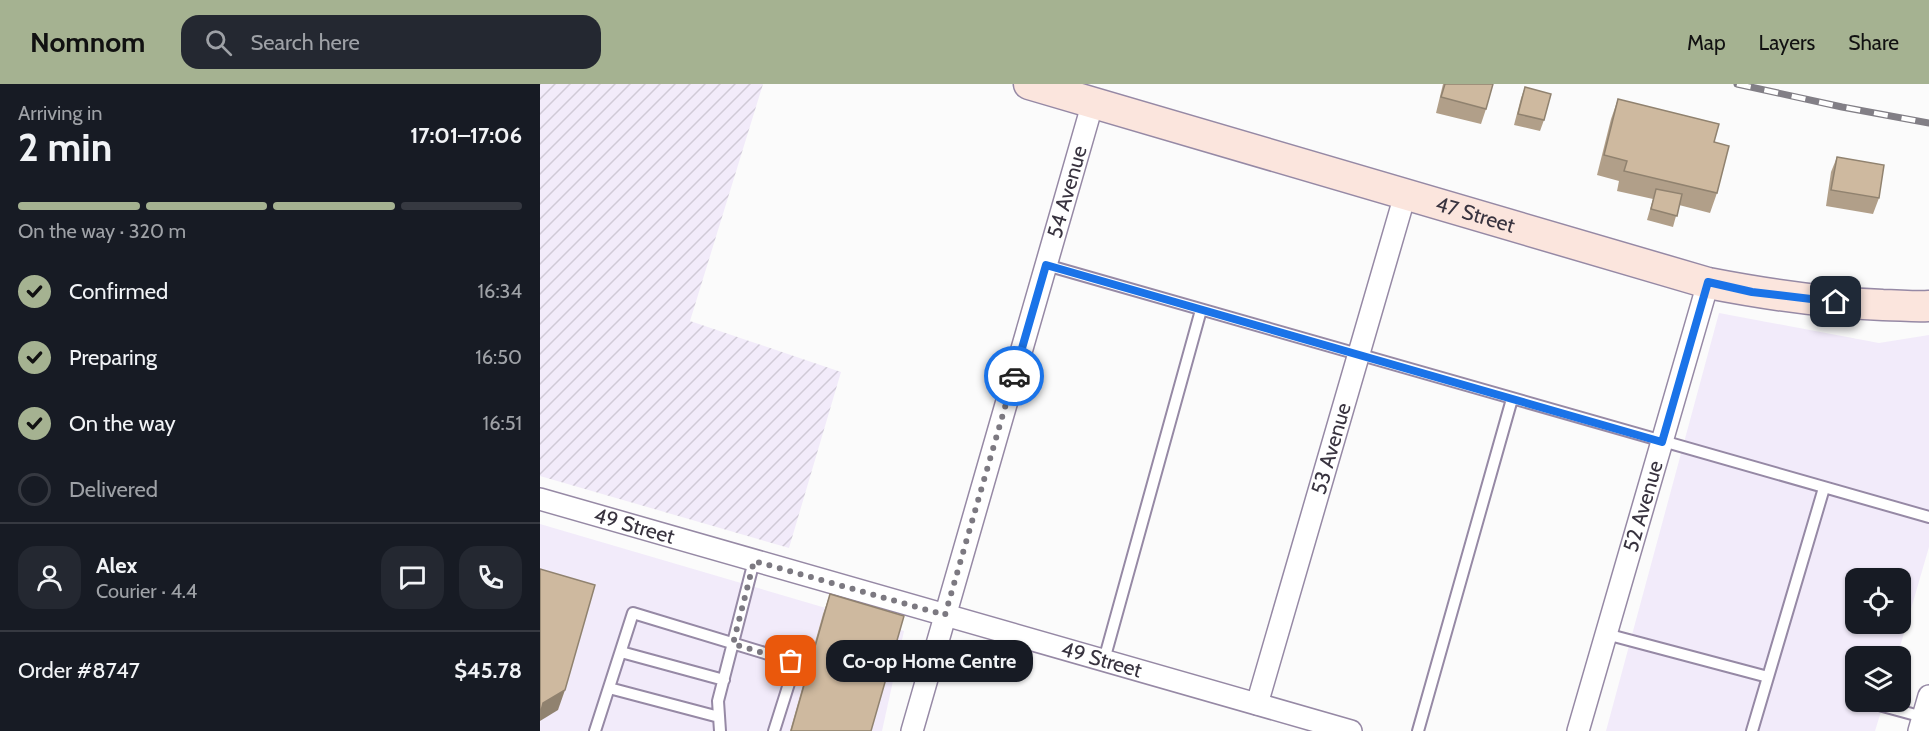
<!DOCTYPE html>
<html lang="en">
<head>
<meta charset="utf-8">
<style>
  :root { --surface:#171b24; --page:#242831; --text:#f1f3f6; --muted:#9ea1a6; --line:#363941; --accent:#a5b291 }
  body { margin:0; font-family:Cabin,sans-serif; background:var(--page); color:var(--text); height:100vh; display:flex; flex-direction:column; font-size:22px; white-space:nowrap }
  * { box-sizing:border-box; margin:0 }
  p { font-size:20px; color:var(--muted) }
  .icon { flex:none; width:33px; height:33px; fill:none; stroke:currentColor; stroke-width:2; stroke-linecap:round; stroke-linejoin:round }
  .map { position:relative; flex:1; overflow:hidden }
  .side { display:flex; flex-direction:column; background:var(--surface); width:540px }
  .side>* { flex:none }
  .fabs { position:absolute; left:1305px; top:484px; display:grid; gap:12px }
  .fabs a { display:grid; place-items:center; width:66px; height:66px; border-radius:12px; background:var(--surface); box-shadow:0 2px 4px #0004; font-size:30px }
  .pin { position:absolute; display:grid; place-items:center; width:51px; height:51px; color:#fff; margin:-26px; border-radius:12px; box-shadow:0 3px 9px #0006 }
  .courier { position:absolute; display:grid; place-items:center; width:60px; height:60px; margin:-30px; border:4px solid #1a73e8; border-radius:50%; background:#fff; color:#222; box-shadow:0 2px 8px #0007 }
  .bubble { position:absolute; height:42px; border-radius:18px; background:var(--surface); box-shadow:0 2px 4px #0004; font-size:20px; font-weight:800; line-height:42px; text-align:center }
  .overview em { font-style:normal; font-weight:800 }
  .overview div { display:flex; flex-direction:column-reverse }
  .overview { display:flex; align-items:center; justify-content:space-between; height:102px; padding:0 18px }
  h1 { font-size:39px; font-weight:800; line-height:45px }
  .bar { display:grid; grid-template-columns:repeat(4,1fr); gap:9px 6px; align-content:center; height:72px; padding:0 18px }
  .bar i { height:8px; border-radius:4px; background:var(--line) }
  .bar .selected { background:var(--accent) }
  .bar p { grid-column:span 4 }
  .line { display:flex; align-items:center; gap:15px; padding:0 18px; border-top:2px solid var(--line) }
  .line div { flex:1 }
  .round { display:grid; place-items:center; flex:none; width:63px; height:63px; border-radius:18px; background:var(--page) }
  ol { padding:0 18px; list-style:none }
  li { display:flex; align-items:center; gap:18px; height:66px }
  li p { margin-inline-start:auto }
  li .icon { padding:6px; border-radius:50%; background:var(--accent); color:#111; stroke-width:4 }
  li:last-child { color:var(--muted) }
  li i { width:33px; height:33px; border:3px solid var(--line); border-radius:50% }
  header { display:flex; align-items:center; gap:36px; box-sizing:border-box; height:84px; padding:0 30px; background:var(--accent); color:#111 }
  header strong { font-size:28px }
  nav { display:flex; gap:33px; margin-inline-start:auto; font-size:21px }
  .search { width:420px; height:54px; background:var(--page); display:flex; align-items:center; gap:15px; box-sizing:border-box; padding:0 21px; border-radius:18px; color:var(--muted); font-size:22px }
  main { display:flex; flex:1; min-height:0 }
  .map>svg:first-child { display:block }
  .built { fill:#f2ebfa; fill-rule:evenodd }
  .industrial { fill:url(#industrial-furrows) }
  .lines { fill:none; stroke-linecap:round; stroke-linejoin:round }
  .lane-casing { stroke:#9689a5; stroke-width:14 }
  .street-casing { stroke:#9689a5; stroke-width:24 }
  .secondary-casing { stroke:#9689a5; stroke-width:33 }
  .lane { stroke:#fff; stroke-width:10 }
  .street { stroke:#fff; stroke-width:21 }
  .secondary { stroke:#fbe5dd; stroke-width:30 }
  .rail-casing { stroke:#827f86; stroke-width:7 }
  .rail { stroke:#fff; stroke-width:4.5; stroke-dasharray:14; stroke-linecap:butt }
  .wall { fill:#b19f89 }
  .shaded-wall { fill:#90826f }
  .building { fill:#ceb99f; stroke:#90826f; stroke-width:1.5 }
  .done { stroke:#7c7981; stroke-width:6; stroke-dasharray:0 10.8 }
  .route { stroke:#1a73e8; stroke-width:8 }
  .labels { text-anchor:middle; stroke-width:6; stroke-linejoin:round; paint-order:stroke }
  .street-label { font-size:21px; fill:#38333f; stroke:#fff }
</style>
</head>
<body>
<header>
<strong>Nomnom</strong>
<div class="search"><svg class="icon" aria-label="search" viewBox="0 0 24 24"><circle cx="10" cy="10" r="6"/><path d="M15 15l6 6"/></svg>Search here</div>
<nav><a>Map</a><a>Layers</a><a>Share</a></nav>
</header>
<main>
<section class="side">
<div class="overview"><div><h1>2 min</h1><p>Arriving in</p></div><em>17:01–17:06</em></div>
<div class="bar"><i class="selected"></i><i class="selected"></i><i class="selected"></i><i></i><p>On the way · 320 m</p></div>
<ol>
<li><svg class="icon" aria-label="check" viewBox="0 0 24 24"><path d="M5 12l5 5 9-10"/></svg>Confirmed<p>16:34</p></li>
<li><svg class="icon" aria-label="check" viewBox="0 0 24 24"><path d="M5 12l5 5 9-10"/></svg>Preparing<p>16:50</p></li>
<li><svg class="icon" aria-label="check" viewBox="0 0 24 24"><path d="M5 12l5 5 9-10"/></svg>On the way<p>16:51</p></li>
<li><i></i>Delivered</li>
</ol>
<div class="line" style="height:108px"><a class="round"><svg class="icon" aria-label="person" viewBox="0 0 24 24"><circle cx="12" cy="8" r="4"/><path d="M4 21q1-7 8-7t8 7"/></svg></a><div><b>Alex</b><p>Courier · 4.4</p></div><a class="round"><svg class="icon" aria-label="chat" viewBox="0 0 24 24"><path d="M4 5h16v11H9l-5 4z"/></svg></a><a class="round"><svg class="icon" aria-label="phone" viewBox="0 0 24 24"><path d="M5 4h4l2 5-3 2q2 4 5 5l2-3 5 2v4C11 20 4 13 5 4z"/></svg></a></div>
<div class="line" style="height:78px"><div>Order #8747</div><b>$45.78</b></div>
</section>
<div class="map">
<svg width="1389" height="647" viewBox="0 0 1389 647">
  <defs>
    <pattern id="industrial-furrows" width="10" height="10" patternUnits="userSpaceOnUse" patternTransform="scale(1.5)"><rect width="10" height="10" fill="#f2ebfa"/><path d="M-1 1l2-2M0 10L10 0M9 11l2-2" fill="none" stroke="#d0cad7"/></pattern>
  </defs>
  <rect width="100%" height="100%" fill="#fbfbfb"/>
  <!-- built -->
  <path class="built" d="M1179,229L1339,259L1389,251V463L1357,573H1316V618H1344L1335,647H1066ZM1316,495H1360V540H1316Z
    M0,440L364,547L342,647H0Z"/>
  <!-- industrial -->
  <path class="industrial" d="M0,0H223L150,237L301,288L249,464L0,392Z"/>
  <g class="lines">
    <defs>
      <path id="lane" d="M506,181L1389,433
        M1066,550L1228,593
        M81,568L184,596
        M564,576L661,226
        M69,604L179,633
        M1328,618L1383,633
        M55,647L93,529L251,577L252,590L234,647
        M180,647L178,617L214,477
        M878,647L972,315
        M1212,647L1284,404"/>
      <g id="street">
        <path id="s1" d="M0,415L811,647"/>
        <path id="s2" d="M717,620L865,111"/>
        <path id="s3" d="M372,647L553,18"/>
        <path id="s4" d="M1038,647L1168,199"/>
        <path d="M1379,647L1389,612"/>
      </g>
      <g id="secondary">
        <path id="s5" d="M489,0L1168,199C1225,210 1283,219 1343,221C1358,221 1374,223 1389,222"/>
      </g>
    </defs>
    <!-- lane casing -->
    <use href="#lane" class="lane-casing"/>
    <!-- street casing -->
    <use href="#street" class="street-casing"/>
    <!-- secondary casing -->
    <use href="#secondary" class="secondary-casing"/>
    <!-- lane -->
    <use href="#lane" class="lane"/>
    <!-- street -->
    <use href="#street" class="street"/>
    <!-- secondary -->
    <use href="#secondary" class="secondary"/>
    <defs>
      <path id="rail" d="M1197,0L1302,23L1389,39"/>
    </defs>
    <!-- rail casing -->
    <use href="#rail" class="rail-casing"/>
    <!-- rail -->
    <use href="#rail" class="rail"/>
  </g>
  <!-- wall -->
  <path class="wall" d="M903,0H953L946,25L941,40L896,29Z
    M985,3L1004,36L1000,47L974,41L981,14Z
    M1078,15L1174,58L1177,109L1170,129L1139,121L1133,143L1107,136L1113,115L1077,107L1079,97L1057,91L1071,35Z
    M1297,73L1339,114L1333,130L1286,122L1291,88Z
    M290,510L331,647H250L283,530Z"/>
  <!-- shaded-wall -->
  <path class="shaded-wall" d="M25,606L18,626L0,637V628L3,619Z"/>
  <!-- building -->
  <path class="building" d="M905,0H953L946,25L901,13Z
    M985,3L1011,10L1004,36L978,30Z
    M1078,15L1179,40L1174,58L1189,62L1177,109L1084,87L1087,77L1064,71Z
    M1297,73L1344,81L1339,114L1291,106Z
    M1116,105L1142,110L1137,132L1111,125Z
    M0,485L55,501L25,606L3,619L0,631Z
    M290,510L364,532L331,647H251Z"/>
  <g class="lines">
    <!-- done -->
    <path class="done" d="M251,577L193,560L214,477L405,531L474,292"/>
    <!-- route -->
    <path class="route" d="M474,292L506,181L1122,358L1168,198L1212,208L1296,218"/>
  </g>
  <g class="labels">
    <!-- street labels -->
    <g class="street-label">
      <text dy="7" stroke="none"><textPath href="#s3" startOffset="561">54 Avenue</textPath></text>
      <text dy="7" stroke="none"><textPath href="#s5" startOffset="465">47 Street</textPath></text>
      <text dy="7" stroke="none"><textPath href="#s2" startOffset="266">53 Avenue</textPath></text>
      <text dy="7" stroke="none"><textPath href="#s4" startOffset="234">52 Avenue</textPath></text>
      <text dy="7" stroke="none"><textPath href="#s1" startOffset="98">49 Street</textPath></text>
      <text dy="7" stroke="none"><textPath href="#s1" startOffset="584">49 Street</textPath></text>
    </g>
  </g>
</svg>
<div class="fabs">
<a><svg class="icon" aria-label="locate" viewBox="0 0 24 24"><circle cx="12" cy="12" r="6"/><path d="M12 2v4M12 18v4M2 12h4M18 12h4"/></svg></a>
<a><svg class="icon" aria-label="layers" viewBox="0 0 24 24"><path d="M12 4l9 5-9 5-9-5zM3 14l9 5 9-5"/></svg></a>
</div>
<div class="pin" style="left:251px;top:577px;background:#ea580c"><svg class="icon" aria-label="bag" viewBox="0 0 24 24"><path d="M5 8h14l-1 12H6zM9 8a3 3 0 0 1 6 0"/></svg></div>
<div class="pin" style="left:1296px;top:218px;background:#1f2937"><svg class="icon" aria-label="home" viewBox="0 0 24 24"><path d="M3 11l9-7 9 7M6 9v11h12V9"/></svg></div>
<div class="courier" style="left:474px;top:292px"><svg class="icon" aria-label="car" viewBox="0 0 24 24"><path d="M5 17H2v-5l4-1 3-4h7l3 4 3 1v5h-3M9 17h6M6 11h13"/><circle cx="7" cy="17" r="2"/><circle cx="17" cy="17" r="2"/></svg></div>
<div class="bubble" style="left:286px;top:556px;width:207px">Co-op Home Centre</div>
</div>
</main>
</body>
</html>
